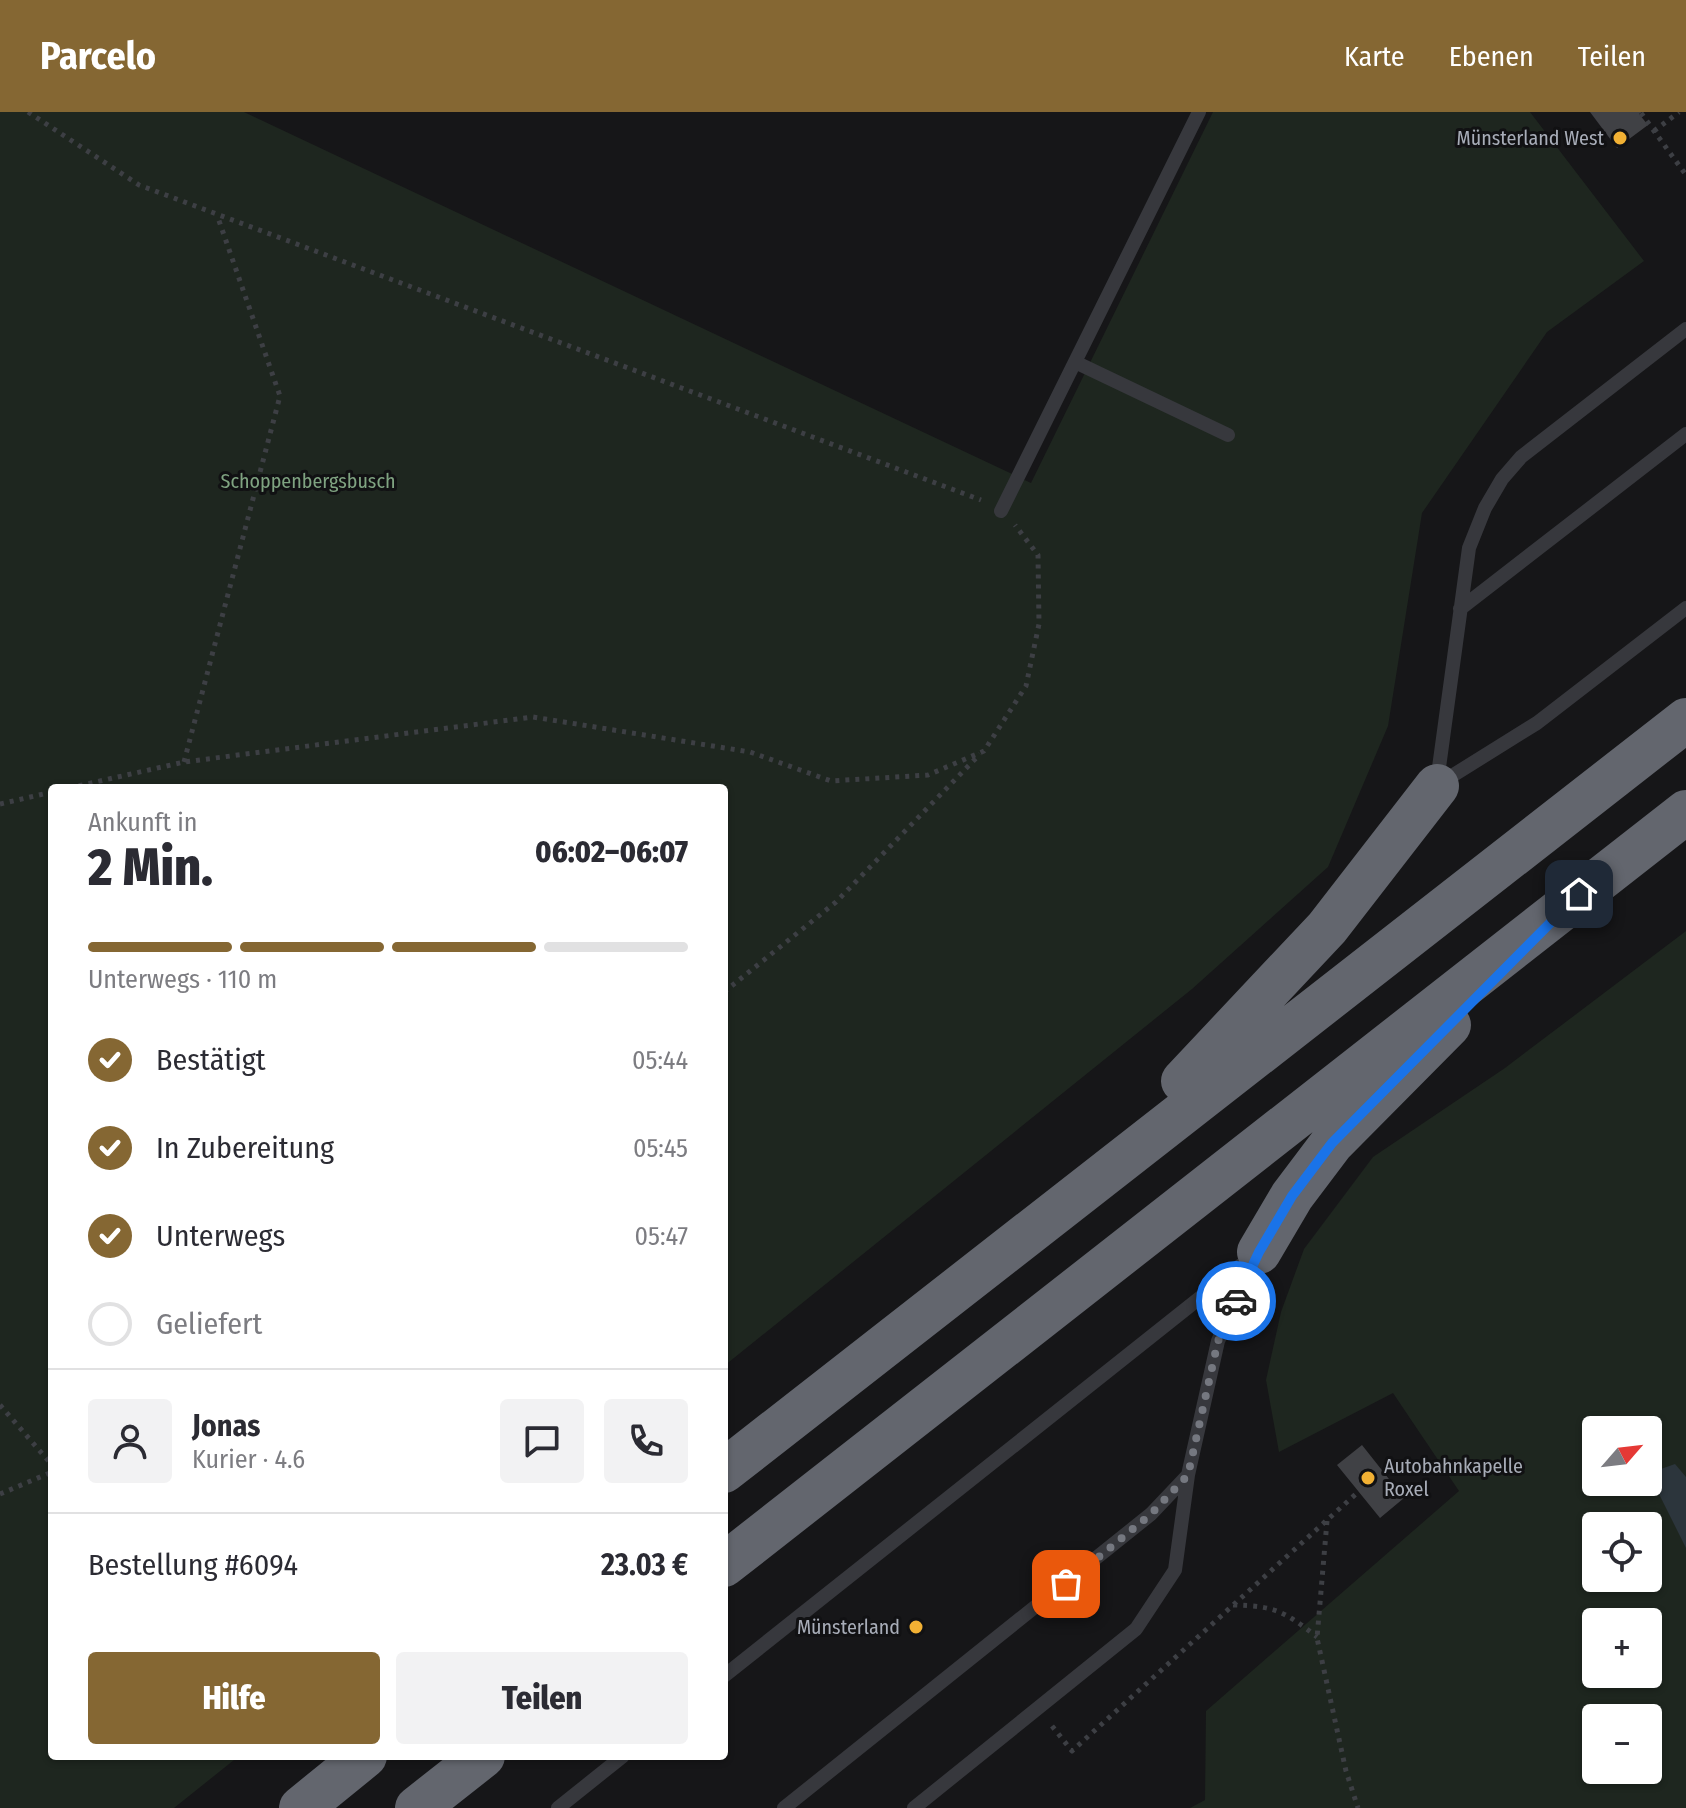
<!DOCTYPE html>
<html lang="de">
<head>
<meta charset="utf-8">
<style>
  :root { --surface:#fff; --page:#f2f2f3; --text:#2b2b33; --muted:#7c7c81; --line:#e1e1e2; --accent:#856733 }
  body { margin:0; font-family:"Fira Sans Condensed",sans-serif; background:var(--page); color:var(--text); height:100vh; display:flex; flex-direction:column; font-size:30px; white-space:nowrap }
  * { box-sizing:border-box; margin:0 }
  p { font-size:26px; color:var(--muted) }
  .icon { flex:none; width:44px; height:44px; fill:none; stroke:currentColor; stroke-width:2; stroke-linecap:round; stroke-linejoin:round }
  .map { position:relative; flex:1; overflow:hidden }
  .side { position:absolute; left:48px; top:672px; width:680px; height:976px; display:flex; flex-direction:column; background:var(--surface); border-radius:8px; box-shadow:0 2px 6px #0004 }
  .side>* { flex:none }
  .needle { width:52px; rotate:62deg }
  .fabs { position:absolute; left:1582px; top:1304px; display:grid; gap:16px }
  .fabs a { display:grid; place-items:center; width:80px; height:80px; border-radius:8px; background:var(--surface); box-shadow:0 2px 6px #0004; font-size:40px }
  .pin { position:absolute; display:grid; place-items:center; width:68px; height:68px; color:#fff; margin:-34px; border-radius:16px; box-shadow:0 4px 12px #0006 }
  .courier { position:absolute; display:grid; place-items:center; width:80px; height:80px; margin:-40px; border:6px solid #1a73e8; border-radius:50%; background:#fff; color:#222; box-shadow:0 2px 10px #0007 }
  .overview em { font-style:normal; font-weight:800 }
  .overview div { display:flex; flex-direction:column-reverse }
  .overview { display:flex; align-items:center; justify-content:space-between; height:136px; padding:0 40px }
  h1 { font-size:52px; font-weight:800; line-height:60px }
  .bar { display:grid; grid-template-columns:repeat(4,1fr); gap:12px 8px; align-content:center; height:96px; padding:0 40px }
  .bar i { height:10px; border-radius:6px; background:var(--line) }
  .bar .active { background:var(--accent) }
  .bar p { grid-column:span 4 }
  .line { display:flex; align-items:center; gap:20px; padding:0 40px; border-top:2px solid var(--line) }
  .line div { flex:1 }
  .round { display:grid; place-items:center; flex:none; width:84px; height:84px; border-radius:8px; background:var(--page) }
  ol { padding:0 40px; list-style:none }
  li { display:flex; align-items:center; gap:24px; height:88px }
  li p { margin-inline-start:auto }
  li .icon { padding:8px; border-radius:50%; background:var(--accent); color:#fff; stroke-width:4 }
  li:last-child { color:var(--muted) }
  li i { width:44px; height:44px; border:4px solid var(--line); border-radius:50% }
  .button { display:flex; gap:16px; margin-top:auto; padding:16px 40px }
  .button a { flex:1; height:92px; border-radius:8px; background:var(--accent); color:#fff; font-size:32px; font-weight:800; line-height:92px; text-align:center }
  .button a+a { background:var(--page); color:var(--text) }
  header { display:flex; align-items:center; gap:48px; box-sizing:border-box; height:112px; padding:0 40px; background:var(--accent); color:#fff }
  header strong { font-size:38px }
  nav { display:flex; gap:44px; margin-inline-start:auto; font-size:28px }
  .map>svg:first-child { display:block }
  .green { fill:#1e261f; fill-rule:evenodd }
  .water { fill:#2c353c }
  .building { fill:#404145 }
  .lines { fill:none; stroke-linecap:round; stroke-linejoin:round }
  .path { stroke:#3d3f44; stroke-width:5; stroke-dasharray:4 6; stroke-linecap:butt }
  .lane { stroke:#37383d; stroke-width:14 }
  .highway { stroke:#63666e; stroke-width:44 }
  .done { stroke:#757880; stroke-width:8; stroke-dasharray:0 14.4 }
  .route { stroke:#1a73e8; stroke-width:10 }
  .poi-dot { fill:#f2b134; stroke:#111113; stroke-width:3 }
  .labels { text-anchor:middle; stroke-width:6; stroke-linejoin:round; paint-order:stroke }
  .poi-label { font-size:20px; fill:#a8adb8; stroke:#111113; text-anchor:end }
  .park-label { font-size:20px; fill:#7fa381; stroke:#111113 }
</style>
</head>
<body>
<header>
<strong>Parcelo</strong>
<nav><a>Karte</a><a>Ebenen</a><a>Teilen</a></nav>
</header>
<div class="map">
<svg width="1686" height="1696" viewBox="0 0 1686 1696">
  <rect width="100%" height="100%" fill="#161618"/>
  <!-- green -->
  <path class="green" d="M0,0H244L1031,371L1213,0H1530L1644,149L1547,220L1422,401L1388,614L1328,755L1192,877L724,1254V676H52V1644H239L174,1696H0Z
    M1686,819V1696H1190L1205,1688L1206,1599L1459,1379L1393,1281L1279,1340L1266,1268L1281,1200L1304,1137L1373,1045L1505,956ZM1596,1318H1648V1370H1596ZM1596,1414H1648V1466H1596ZM1596,1510H1648V1562H1596ZM1596,1606H1648V1658H1596Z"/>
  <!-- water -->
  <path class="water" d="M1675,1352L1686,1365V1436L1655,1374L1658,1358Z"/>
  <!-- building -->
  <path class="building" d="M1590,0H1642L1639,2L1648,13L1617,36Z
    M1362,1333L1404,1386L1380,1406L1337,1353Z"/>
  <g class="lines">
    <!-- path -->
    <path class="path" d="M28,0L139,73L981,388
      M1641,1L1686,63
      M1654,19L1679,0
      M184,650L280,284L217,103
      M69,676L184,650L533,605L750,640L831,669L928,663L984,639L1026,574L1039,512L1038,443L1015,413
      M0,692L52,680
      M724,880L836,790L980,642
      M0,1293L52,1353
      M0,1382L52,1360
      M1327,1409L1317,1526L1346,1659L1358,1696
      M1233,1493C1275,1494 1284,1499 1317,1525
      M1052,1614L1072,1639L1358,1380"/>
    <!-- lane -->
    <path class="lane" d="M1075,250L1228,323
      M1001,399L1199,0
      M1460,497L1686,322
      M1437,670L1469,436L1485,396L1502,367L1521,345L1686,217
      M1439,672L1537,611L1686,496
      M724,1564L1255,1142
      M558,1696L623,1644
      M784,1696L1151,1402L1188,1363
      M914,1696L1136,1517L1175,1458L1188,1363L1218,1229L1257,1143"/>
    <!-- highway -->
    <path class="highway" d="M1183,969L1327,816L1437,674
      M1259,1140L1292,1084L1332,1031L1449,913
      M724,1359L1686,608
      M724,1453L1686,700
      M301,1696L365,1644
      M417,1696L483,1644"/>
  </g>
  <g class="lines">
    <!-- done -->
    <path class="done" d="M1066,1472L1151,1402L1188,1363L1218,1229L1236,1189"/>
    <!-- route -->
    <path class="route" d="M1236,1189L1259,1140L1292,1084L1332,1031L1579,782"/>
  </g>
  <!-- markers -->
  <g class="poi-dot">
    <circle cx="1620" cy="26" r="8"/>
    <circle cx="1368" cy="1366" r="8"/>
    <circle cx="916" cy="1515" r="8"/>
  </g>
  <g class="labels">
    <!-- poi labels -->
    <g class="poi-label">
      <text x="1604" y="33">Münsterland West</text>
      <text x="1384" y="1361" text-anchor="start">Autobahnkapelle<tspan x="1384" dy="23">Roxel</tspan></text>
      <text x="900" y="1522">Münsterland</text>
    </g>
    <!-- park labels -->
    <g class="park-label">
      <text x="308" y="376">Schoppenbergsbusch</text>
    </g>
  </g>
</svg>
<div class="fabs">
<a><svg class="needle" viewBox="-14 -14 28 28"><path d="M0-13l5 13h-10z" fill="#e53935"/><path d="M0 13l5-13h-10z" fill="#7c7c81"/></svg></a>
<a><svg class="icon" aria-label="locate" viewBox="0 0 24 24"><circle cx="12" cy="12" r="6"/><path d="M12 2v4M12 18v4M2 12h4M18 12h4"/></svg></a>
<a>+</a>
<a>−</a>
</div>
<div class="pin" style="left:1066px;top:1472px;background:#ea580c"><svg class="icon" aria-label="bag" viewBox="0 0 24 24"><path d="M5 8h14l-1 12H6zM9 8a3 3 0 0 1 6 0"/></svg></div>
<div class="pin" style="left:1579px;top:782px;background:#1f2937"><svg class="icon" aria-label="home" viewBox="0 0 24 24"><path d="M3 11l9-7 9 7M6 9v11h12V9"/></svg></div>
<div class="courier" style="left:1236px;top:1189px"><svg class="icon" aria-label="car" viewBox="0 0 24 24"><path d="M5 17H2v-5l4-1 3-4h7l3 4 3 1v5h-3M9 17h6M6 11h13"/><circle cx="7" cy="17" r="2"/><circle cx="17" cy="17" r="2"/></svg></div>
<section class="side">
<div class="overview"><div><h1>2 Min.</h1><p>Ankunft in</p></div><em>06:02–06:07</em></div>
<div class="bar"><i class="active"></i><i class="active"></i><i class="active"></i><i></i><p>Unterwegs · 110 m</p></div>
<ol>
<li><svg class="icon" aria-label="check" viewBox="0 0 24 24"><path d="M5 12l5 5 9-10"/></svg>Bestätigt<p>05:44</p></li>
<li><svg class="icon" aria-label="check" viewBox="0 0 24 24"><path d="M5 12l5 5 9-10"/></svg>In Zubereitung<p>05:45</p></li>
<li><svg class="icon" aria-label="check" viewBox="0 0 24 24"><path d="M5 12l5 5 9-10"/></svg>Unterwegs<p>05:47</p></li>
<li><i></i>Geliefert</li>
</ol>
<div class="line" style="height:144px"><a class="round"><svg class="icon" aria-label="person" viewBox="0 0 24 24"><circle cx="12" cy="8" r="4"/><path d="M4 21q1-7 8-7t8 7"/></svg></a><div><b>Jonas</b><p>Kurier · 4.6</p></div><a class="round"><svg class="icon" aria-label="chat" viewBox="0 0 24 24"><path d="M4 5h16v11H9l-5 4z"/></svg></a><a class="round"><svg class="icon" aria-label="phone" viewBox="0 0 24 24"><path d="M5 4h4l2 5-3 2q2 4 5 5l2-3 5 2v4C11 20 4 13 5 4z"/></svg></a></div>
<div class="line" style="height:104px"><div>Bestellung #6094</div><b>23.03 €</b></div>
<div class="button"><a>Hilfe</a><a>Teilen</a></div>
</section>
</div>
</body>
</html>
